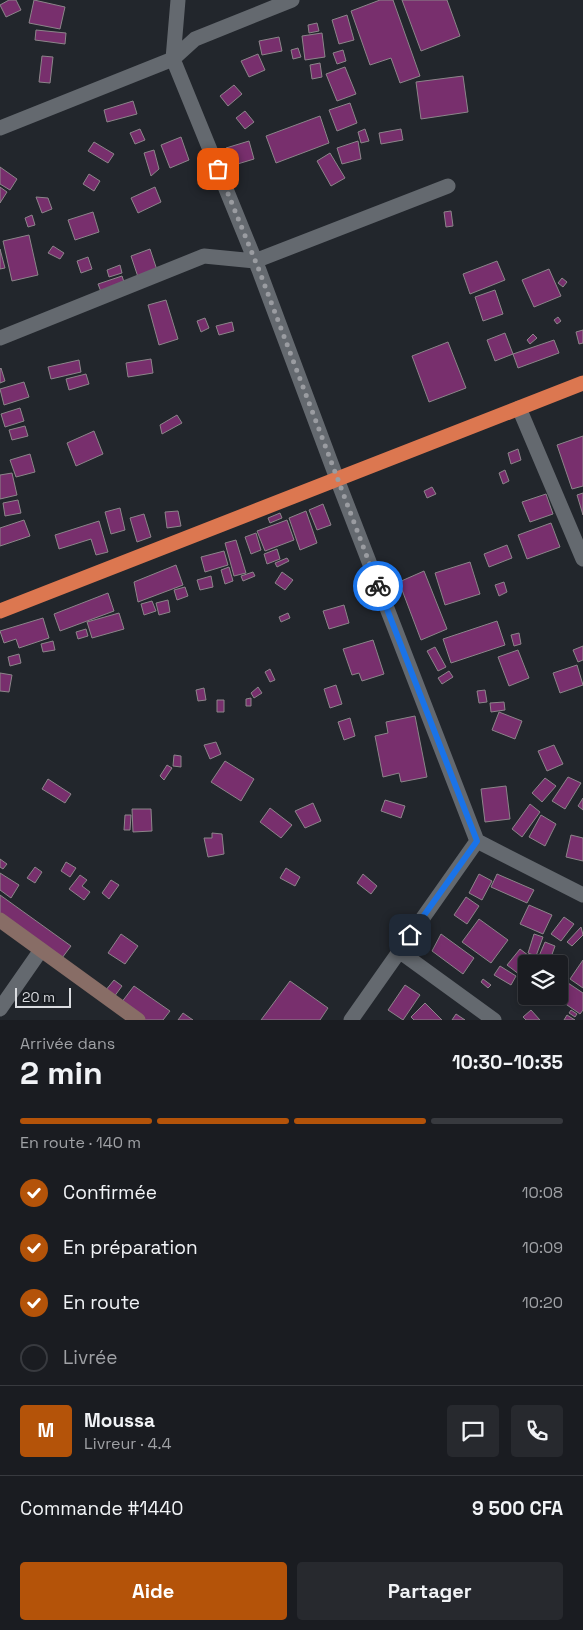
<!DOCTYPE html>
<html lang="fr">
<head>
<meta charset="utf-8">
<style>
  :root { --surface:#1a1c21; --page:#27292e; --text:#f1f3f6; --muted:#9fa1a5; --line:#383a3f; --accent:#b45309 }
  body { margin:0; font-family:"Space Grotesk",sans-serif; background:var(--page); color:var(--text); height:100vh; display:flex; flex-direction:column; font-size:19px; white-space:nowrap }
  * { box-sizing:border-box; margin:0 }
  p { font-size:16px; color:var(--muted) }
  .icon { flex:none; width:28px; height:28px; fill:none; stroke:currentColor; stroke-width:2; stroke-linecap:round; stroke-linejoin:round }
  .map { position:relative; height:1020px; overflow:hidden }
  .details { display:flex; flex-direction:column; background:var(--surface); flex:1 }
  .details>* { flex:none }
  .fabs { position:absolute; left:518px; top:955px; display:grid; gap:10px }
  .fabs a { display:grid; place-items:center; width:50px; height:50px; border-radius:5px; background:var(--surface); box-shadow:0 2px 8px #0003,0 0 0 1px var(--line); font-size:25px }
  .scale { position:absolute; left:15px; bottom:12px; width:56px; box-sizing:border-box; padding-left:5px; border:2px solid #dadce0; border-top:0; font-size:14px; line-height:18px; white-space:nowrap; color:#dadce0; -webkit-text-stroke:4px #191d22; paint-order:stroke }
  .pin { position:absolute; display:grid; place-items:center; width:42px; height:42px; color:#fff; margin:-21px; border-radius:10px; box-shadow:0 2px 8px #0006 }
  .courier { position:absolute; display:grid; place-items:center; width:50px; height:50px; margin:-25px; border:4px solid #1a73e8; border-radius:50%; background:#fff; color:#222; box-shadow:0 1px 6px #0007 }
  .summary em { font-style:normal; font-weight:600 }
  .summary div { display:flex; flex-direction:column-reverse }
  .summary { display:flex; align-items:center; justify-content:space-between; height:85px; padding:0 20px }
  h1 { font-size:32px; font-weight:600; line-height:38px }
  .bar { display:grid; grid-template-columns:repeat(4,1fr); gap:8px 5px; align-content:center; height:60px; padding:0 20px }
  .bar i { height:6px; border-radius:4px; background:var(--line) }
  .bar .selected { background:var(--accent) }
  .bar p { grid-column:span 4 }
  .line { display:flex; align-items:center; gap:12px; padding:0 20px; border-top:1px solid var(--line) }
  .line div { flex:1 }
  .round { display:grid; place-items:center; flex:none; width:52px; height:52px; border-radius:5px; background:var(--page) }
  ol { padding:0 20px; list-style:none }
  li { display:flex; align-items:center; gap:15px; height:55px }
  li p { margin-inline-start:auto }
  li .icon { padding:5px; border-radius:50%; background:var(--accent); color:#fff; stroke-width:4 }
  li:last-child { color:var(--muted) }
  li i { width:28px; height:28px; border:2px solid var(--line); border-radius:50% }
  .button { display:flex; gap:10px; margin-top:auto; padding:10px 20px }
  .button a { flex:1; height:58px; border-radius:5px; background:var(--accent); color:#fff; font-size:20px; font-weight:600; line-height:58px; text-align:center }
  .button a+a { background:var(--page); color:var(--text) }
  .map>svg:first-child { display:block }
  .building { fill:#782f6d; stroke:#8c858a }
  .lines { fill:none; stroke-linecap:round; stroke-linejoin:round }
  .street { stroke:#64696f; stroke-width:15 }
  .secondary { stroke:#886d66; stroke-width:15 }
  .highway { stroke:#dc7750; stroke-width:15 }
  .done { stroke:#9a9ca1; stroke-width:5; stroke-dasharray:0 9 }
  .route { stroke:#1a73e8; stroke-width:6 }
</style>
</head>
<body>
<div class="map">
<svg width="583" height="1020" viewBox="0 0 583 1020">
  <rect width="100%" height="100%" fill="#22262c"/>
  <!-- building -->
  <path class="building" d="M9,0H16L21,10L6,17L0,5Z
    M34,0L65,7L60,29L29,23Z
    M380,0H393L420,76L400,83L391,58L370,65L351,11Z
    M402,0H447L460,36L421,51Z
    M347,15L354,40L339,44L332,20Z
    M317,23L319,31L309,33L308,25Z
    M36,30L66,33L65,44L35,40Z
    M322,33L325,57L305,60L302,36Z
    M279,37L282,51L262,55L259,41Z
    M298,48L301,57L293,59L291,50Z
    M343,50L346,61L337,64L333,53Z
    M258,54L265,70L249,77L241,61Z
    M42,56L53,57L50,83L39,82Z
    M320,63L322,77L312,79L310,65Z
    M345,67L356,94L337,101L326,74Z
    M463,76L468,112L421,119L416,82Z
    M234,85L242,94L228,106L220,96Z
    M133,101L137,114L107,122L104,110Z
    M350,103L357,123L337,131L329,110Z
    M245,111L254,122L245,129L236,118Z
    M320,116L329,143L276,163L266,136Z
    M140,129L145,140L135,144L130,133Z
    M365,129L369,141L361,143L358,132Z
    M401,129L403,140L381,144L379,133Z
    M181,137L189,160L170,168L161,145Z
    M249,141L254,159L231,166L226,148Z
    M358,141L361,159L342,164L337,148Z
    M94,142L114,154L108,163L88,151Z
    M154,150L159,169L151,176L144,153Z
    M330,153L345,178L331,186L317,161Z
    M0,167L17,179L10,190L0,184Z
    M89,174L100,181L94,191L83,184Z
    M0,187L7,192L0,203Z
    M155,187L161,202L138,213L131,198Z
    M36,197L48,198L52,209L42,213Z
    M451,211L453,226L446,227L444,212Z
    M93,212L99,232L75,240L68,220Z
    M32,215L35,225L28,227L25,218Z
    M29,235L38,275L12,281L3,241Z
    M53,246L64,253L60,259L48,253Z
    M0,249L5,268L0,269Z
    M150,249L159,276L140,283L131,256Z
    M88,257L92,269L81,273L77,261Z
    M497,261L505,280L470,294L463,274Z
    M120,265L122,273L109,277L107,270Z
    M549,269L561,296L534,307L522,280Z
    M122,276L126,288L103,297L98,284Z
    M562,278L567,282L563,287L558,283Z
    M495,290L503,314L483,321L475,297Z
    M166,300L178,339L159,345L148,305Z
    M558,317L561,321L557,324L554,320Z
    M205,318L209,328L201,332L197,321Z
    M232,322L234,331L219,335L216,326Z
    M583,330V343L579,344L576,332Z
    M505,333L513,354L495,361L487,340Z
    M533,334L537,338L530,344L527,340Z
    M554,340L559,353L518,368L513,354Z
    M448,342L466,388L429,402L412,356Z
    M151,359L153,373L128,377L126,363Z
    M79,360L81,372L51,379L48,367Z
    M1,368L5,381L0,383V369Z
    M86,374L89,384L69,390L66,379Z
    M24,382L29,397L4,405L0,389Z
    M20,408L24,421L5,427L1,414Z
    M177,415L182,423L162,434L160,425Z
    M25,426L28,436L12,440L9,430Z
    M94,431L103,454L76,466L67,443Z
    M583,436V486L572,489L557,445Z
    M518,449L521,460L511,464L508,453Z
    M30,454L35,472L16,477L10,460Z
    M505,470L509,481L503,484L499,473Z
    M12,473L17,495L0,499V475Z
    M432,487L436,494L427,498L424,491Z
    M583,493V515L577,495Z
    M546,494L553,514L530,522L522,502Z
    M18,500L21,513L5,516L3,503Z
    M323,504L331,525L317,530L309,510Z
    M120,508L125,530L111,534L105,512Z
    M178,511L181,526L167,528L165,512Z
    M306,511L317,543L300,550L289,518Z
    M280,513L282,518L270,523L268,518Z
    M144,514L151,537L137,542L130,518Z
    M24,520L30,536L0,546V528Z
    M287,520L294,540L265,551L257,531Z
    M99,521L108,552L96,555L91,539L59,549L55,535Z
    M551,523L560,547L527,559L518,535Z
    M256,533L261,550L251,554L245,537Z
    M236,540L246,573L234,576L225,543Z
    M507,545L512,558L489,567L484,554Z
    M277,549L280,559L267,564L264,554Z
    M224,551L228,565L205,572L201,557Z
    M287,558L289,561L277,567L275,563Z
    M470,562L480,594L445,605L435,573Z
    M176,565L183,585L138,602L134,582Z
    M229,567L233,581L225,584L221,570Z
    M424,571L447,629L421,640L399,582Z
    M253,572L255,576L243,581L241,576Z
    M282,572L293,580L285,590L275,583Z
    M211,576L213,587L200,590L197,580Z
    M504,582L507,592L499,596L495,585Z
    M185,587L188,596L177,600L174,590Z
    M108,593L114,611L60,631L54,614Z
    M168,600L170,612L159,615L156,603Z
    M152,601L156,611L144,615L141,604Z
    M344,605L349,623L329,629L323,611Z
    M119,613L124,629L92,638L87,622Z
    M288,613L290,618L281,622L279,617Z
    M43,618L49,638L19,648L16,639L4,643L0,631Z
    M497,621L505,645L451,663L443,639Z
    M86,629L88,636L78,639L76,632Z
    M519,633L521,644L514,646L511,635Z
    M373,640L384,674L362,681L359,673L352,675L343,649Z
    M53,641L55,650L43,652L41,644Z
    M583,646V660L578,662L573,650Z
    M435,647L446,667L438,671L427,651Z
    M518,650L529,678L509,686L498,657Z
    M19,654L21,663L10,666L8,657Z
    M577,665L583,685L560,693L553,673Z
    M270,669L275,680L270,682L265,672Z
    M449,671L453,677L442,684L438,678Z
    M0,673L12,675L9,692L0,691Z
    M336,685L342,704L330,708L324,689Z
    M258,687L262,693L254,698L251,693Z
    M204,688L206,700L198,701L196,690Z
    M485,690L487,702L479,703L477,691Z
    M251,698V706H246V699Z
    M217,700H224V712H217Z
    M504,702L505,710L491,712L490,703Z
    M499,712L522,721L515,739L492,730Z
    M415,716L427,777L401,782L399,773L383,777L375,736L388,733L386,722Z
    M350,718L355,736L344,740L338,722Z
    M216,742L221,754L210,759L204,745Z
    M554,745L563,764L547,771L538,751Z
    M174,755L181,756V767L173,766Z
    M225,761L254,779L241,801L211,782Z
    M167,765L172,768L164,780L160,776Z
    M568,777L581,783L565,809L552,801Z
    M545,778L556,786L542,802L532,793Z
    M48,779L71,794L65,803L42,789Z
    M506,786L510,819L485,822L481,789Z
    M583,798V810L578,806Z
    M385,800L405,806L401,818L381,811Z
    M313,803L321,821L305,828L295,811Z
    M530,804L540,812L522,837L512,829Z
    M270,808L292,825L281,838L260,822Z
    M132,809H151L152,831L133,832Z
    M125,815H131L130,830H124Z
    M541,815L556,824L545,846L529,837Z
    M212,833L222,834L224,854L208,857L204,838H212Z
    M571,835L583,838V861L566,857Z
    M0,859L7,864L3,869L0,867Z
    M66,862L76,868L70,877L61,871Z
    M35,867L42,872L35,883L27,878Z
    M286,868L300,877L295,886L280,878Z
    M0,873L19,885L11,898L0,890Z
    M363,874L377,886L371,894L357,883Z
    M479,874L492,881L482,900L469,893Z
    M497,874L534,890L527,903L491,887Z
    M80,875L87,880L82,886L90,892L84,900L69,889Z
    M111,880L119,885L109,899L102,893Z
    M0,895L71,946L59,962L0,919Z
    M466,897L479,906L467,924L454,915Z
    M529,905L552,915L543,934L520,924Z
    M564,917L574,924L561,941L551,934Z
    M479,919L508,940L491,963L462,942Z
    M581,927L583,935L572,946L567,942Z
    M121,934L138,946L125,964L108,953Z
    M441,934L474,958L463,974L432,951Z
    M534,934L543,937L536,956L528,953Z
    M545,942L555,946L550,960L539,956Z
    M520,949L537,962L535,964H526V975L524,978L507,965Z
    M583,960V988L570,979Z
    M500,966L516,976L511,985L494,975Z
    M483,979L491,985L488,988L481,982Z
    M114,980L122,986L114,997L105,991Z
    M290,981L328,1008L320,1020H261Z
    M568,983L583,993V1010L580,1014L557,998Z
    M405,985L420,995L403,1020L388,1010Z
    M134,986L170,1011L163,1020H145L121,1003Z
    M425,1003L442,1020H414L411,1017Z
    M531,1010L540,1020H526L523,1017Z
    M571,1010L577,1014L575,1017L569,1013Z
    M183,1013L193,1020H178Z
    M456,1014L465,1020H452Z
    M567,1015L575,1020H564Z"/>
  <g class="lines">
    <!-- street -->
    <path class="street" d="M178,0L173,59L259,270L337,479L477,841
      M0,128L173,59L195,39L292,0
      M0,338L204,256L255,261L448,186
      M519,408L583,559
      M399,951L494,1020
      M0,1009L41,950
      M351,1020L477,841L583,895"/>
    <!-- secondary -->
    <path class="secondary" d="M0,920L138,1020"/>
    <!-- highway -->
    <path class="highway" d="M0,611L583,383"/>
  </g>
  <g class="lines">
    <!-- done -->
    <path class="done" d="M218,169L259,270L378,586"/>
    <!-- route -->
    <path class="route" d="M378,586L477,841L410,935"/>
  </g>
</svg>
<div class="fabs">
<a><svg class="icon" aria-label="layers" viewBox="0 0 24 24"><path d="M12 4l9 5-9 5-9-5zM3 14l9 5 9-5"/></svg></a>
</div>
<div class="scale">20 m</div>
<div class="pin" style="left:218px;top:169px;background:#ea580c"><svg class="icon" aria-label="bag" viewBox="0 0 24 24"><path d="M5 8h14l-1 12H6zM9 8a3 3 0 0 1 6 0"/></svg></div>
<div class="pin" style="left:410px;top:935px;background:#1f2937"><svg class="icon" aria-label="home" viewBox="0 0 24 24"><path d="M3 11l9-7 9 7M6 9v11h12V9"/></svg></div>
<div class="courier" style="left:378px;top:586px"><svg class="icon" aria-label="bike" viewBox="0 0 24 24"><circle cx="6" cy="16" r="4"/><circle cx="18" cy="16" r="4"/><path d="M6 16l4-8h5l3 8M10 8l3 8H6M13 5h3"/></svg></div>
</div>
<section class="details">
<div class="summary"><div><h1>2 min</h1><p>Arrivée dans</p></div><em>10:30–10:35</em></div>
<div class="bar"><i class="selected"></i><i class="selected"></i><i class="selected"></i><i></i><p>En route · 140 m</p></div>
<ol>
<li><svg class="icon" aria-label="check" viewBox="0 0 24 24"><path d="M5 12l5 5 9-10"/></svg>Confirmée<p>10:08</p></li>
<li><svg class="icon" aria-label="check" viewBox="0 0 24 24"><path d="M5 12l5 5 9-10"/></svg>En préparation<p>10:09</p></li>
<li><svg class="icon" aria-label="check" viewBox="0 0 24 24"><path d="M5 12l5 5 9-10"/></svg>En route<p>10:20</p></li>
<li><i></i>Livrée</li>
</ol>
<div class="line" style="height:90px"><b class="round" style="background:var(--accent);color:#fff">M</b><div><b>Moussa</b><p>Livreur · 4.4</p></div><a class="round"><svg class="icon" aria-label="chat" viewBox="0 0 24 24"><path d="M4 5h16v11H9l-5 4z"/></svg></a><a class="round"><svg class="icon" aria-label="phone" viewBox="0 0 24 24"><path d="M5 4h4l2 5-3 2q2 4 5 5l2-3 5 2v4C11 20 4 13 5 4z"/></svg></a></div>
<div class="line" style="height:65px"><div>Commande #1440</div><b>9 500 CFA</b></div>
<div class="button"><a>Aide</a><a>Partager</a></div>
</section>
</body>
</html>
